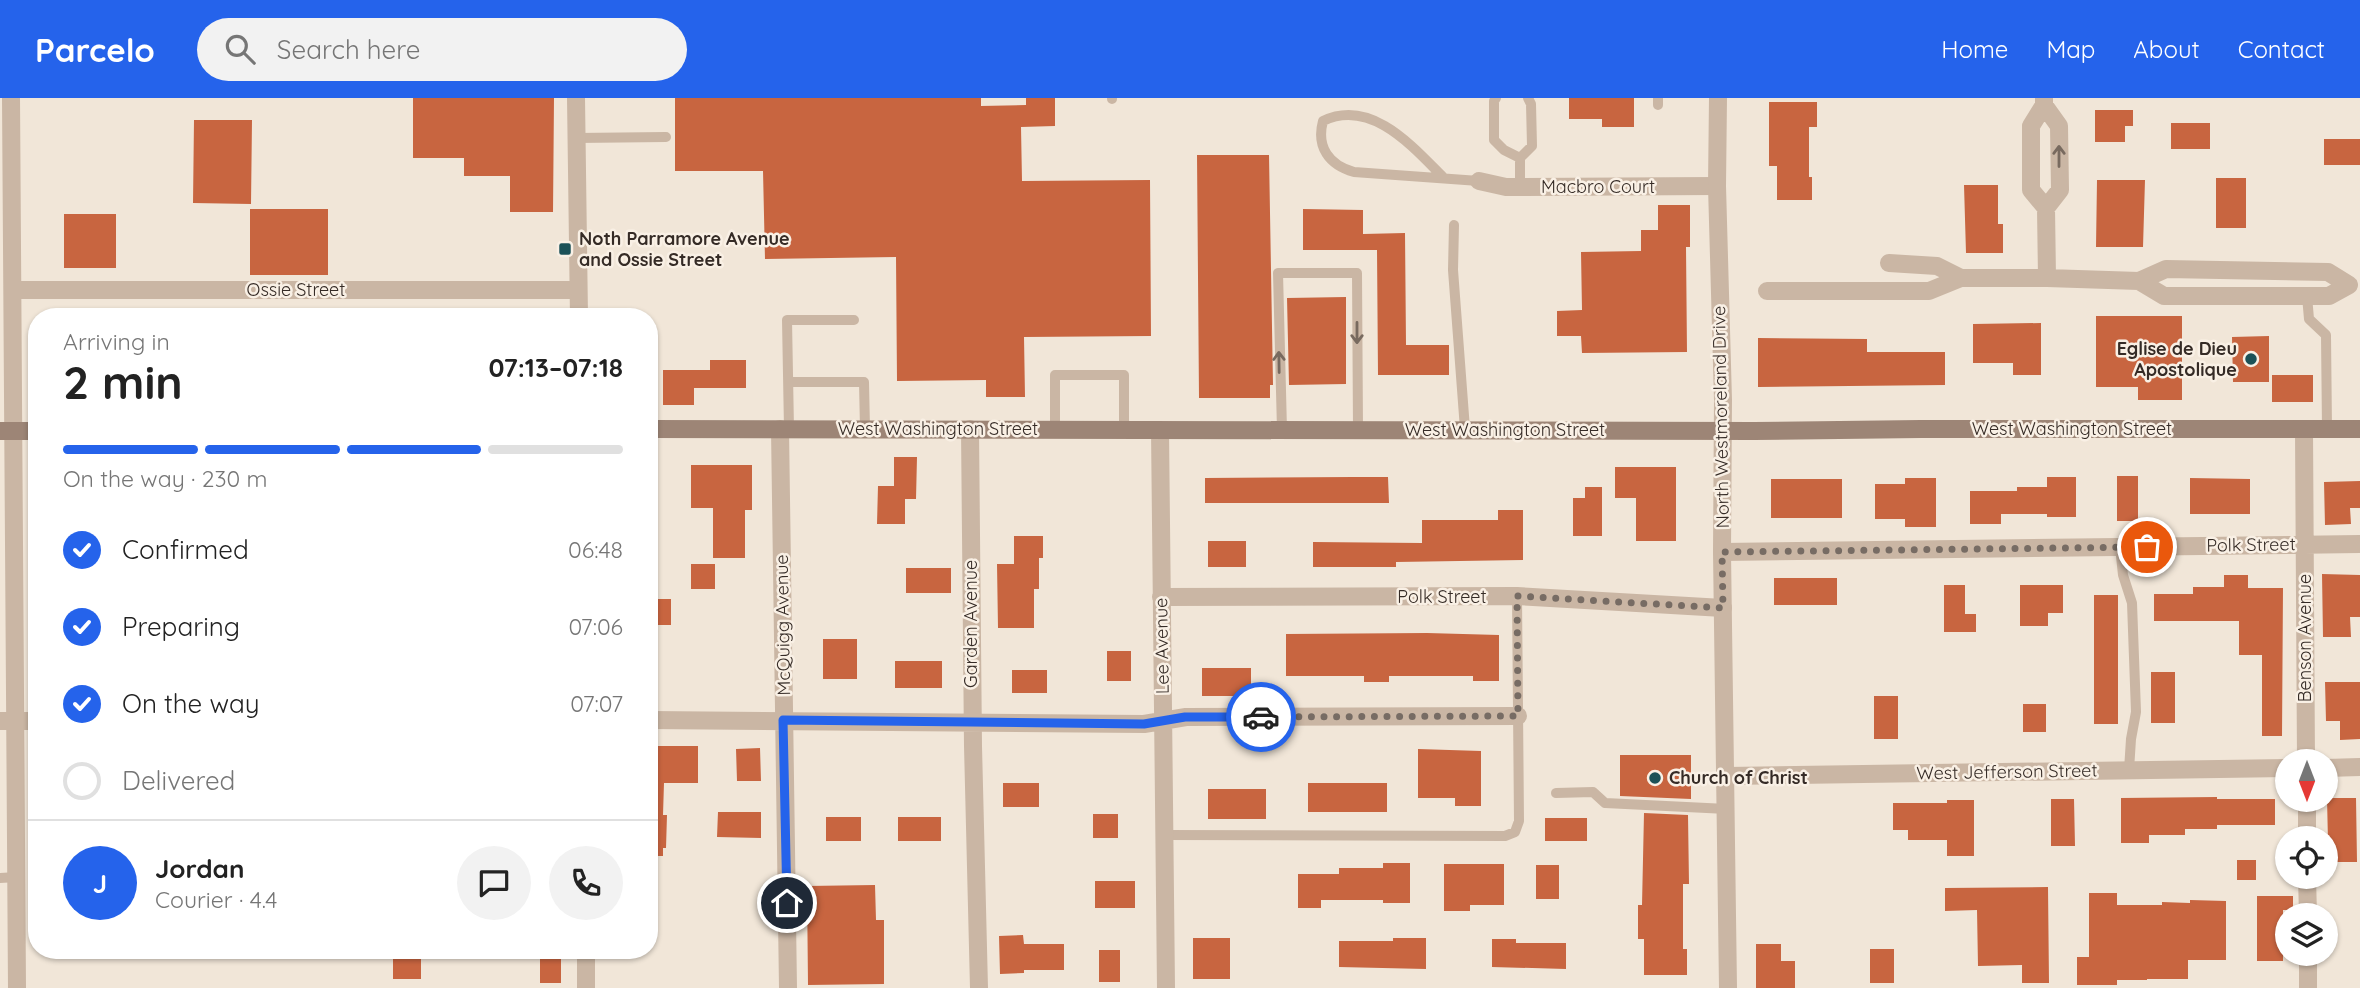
<!DOCTYPE html>
<html lang="en">
<head>
<meta charset="utf-8">
<style>
  :root { --surface:#fff; --page:#f2f2f2; --text:#222; --muted:#767676; --line:#e0e0e0; --accent:#2563eb }
  body { margin:0; font-family:Quicksand,sans-serif; background:var(--page); color:var(--text); height:100vh; display:flex; flex-direction:column; font-size:26px; white-space:nowrap }
  * { box-sizing:border-box; margin:0 }
  p { font-size:23px; color:var(--muted) }
  .icon { flex:none; width:38px; height:38px; fill:none; stroke:currentColor; stroke-width:2; stroke-linecap:round; stroke-linejoin:round }
  .map { position:relative; flex:1; overflow:hidden }
  .side { position:absolute; left:28px; top:210px; width:630px; height:651px; display:flex; flex-direction:column; background:var(--surface); border-radius:28px; box-shadow:0 2px 5px #0004 }
  .side>* { flex:none }
  .needle { width:46px; rotate:180deg }
  .controls { position:absolute; left:2275px; top:651px; display:grid; gap:14px }
  .controls a { display:grid; place-items:center; width:63px; height:63px; border-radius:50%; background:var(--surface); box-shadow:0 2px 5px #0004; font-size:35px }
  .pin { position:absolute; display:grid; place-items:center; width:60px; height:60px; color:#fff; margin:-30px; border:4px solid #fff; border-radius:50%; box-shadow:0 2px 7px #0007 }
  .courier { position:absolute; display:grid; place-items:center; width:70px; height:70px; margin:-35px; border:5px solid #2563eb; border-radius:50%; background:#fff; color:#222; box-shadow:0 2px 9px #0007 }
  .headline em { font-style:normal; font-weight:800 }
  .headline div { display:flex; flex-direction:column-reverse }
  .headline { display:flex; align-items:center; justify-content:space-between; height:119px; padding:0 35px }
  h1 { font-size:46px; font-weight:800; line-height:52px }
  .bar { display:grid; grid-template-columns:repeat(4,1fr); gap:10px 7px; align-content:center; height:84px; padding:0 35px }
  .bar i { height:9px; border-radius:5px; background:var(--line) }
  .bar .on { background:var(--accent) }
  .bar p { grid-column:span 4 }
  .line { display:flex; align-items:center; gap:18px; padding:0 35px; border-top:2px solid var(--line) }
  .line div { flex:1 }
  .round { display:grid; place-items:center; flex:none; width:74px; height:74px; border-radius:37px; background:var(--page) }
  ol { padding:0 35px; list-style:none }
  li { display:flex; align-items:center; gap:21px; height:77px }
  li p { margin-inline-start:auto }
  li .icon { padding:7px; border-radius:50%; background:var(--accent); color:#fff; stroke-width:4 }
  li:last-child { color:var(--muted) }
  li i { width:38px; height:38px; border:4px solid var(--line); border-radius:50% }
  header { display:flex; align-items:center; gap:42px; box-sizing:border-box; height:98px; padding:0 35px; background:var(--accent); color:#fff }
  header strong { font-size:33px }
  nav { display:flex; gap:38px; margin-inline-start:auto; font-size:24px }
  .search { width:490px; height:63px; background:var(--page); display:flex; align-items:center; gap:18px; box-sizing:border-box; padding:0 24px; border-radius:38px; color:var(--muted); font-size:26px }
  .map>svg:first-child { display:block }
  .green { fill:#b2c098 }
  .building { fill:#c86540 }
  .lines { fill:none; stroke-linecap:round; stroke-linejoin:round }
  .service { stroke:#cab6a4; stroke-width:10 }
  .minor { stroke:#cab6a4; stroke-width:18 }
  .tertiary { stroke:#cab6a4; stroke-width:18 }
  .secondary { stroke:#9d8576; stroke-width:18 }
  .oneway { stroke:#786a5f }
  .done { stroke:#776c64; stroke-width:7; stroke-dasharray:0 12.6 }
  .route { stroke:#2563eb; stroke-width:9 }
  .poi-dot { fill:#1b5157; stroke:#f9f0e5; stroke-width:2.5 }
  .labels { text-anchor:middle; stroke-width:5; stroke-linejoin:round; paint-order:stroke }
  .street-label { font-size:18px; fill:#352b26; stroke:#f9f0e5 }
  .poi-label { font-size:18px; font-weight:bold; fill:#352b26; stroke:#f9f0e5; text-anchor:start }
</style>
</head>
<body>
<header>
<strong>Parcelo</strong>
<div class="search"><svg class="icon" aria-label="search" viewBox="0 0 24 24"><circle cx="10" cy="10" r="6"/><path d="M15 15l6 6"/></svg>Search here</div>
<nav><a>Home</a><a>Map</a><a>About</a><a>Contact</a></nav>
</header>
<div class="map">
<svg width="2360" height="890" viewBox="0 0 2360 890">
  <rect width="100%" height="100%" fill="#f1e6d8"/>
  <!-- green -->
  <path class="green" d="M37,352V605C28,597 29,588 28,576L29,362Z"/>
  <!-- building -->
  <path class="building" d="M413,0H554L553,114H510V78H464V60H413Z
    M675,0H981V8L1026,7V0H1055V28L1021,29L1022,83L1150,82L1151,238L1024,239L1025,299H986V282L897,283L896,159L765,161L763,73H675Z
    M1569,0H1634V29H1602V21H1569Z
    M1769,4H1817V29H1809V79H1812V102H1777V68H1769Z
    M2095,12H2133V28H2125V44H2095Z
    M194,22H252L251,106L193,105Z
    M2171,25H2210V51H2171Z
    M2324,41H2360V67H2324Z
    M1197,57H1269L1273,287H1270V300H1199Z
    M2216,80H2246V130H2216Z
    M2097,82H2145L2143,149H2096Z
    M1964,87H1998V126H2003V155H1966Z
    M1658,107H1690V149H1686L1687,254L1582,255L1581,238H1557V213L1582,212L1581,154L1641,153V132H1658Z
    M250,111H328V177H250Z
    M1303,111L1363,112V136L1405,135L1406,247H1449V277H1378L1377,152H1303Z
    M64,116H116V170H64Z
    M1346,199V286L1289,287L1287,200Z
    M2096,218H2182V302H2138V289H2096Z
    M2041,225V277H2013V265H1973V226Z
    M2269,238V284H2233L2232,239Z
    M1758,240L1867,241V254H1945V287L1758,289Z
    M710,262H746V290H694V307H663V272H710Z
    M2272,277H2313V304H2272Z
    M894,359H917L916,401H905V426H877L878,388H894Z
    M691,367H752V412H745V460H713V410H691Z
    M1615,369H1676V443H1636V400H1615Z
    M2117,378H2138V423H2117Z
    M1354,379H1388L1389,405H1205V380Z
    M2047,379H2076V419H2047V416H2001V426H1970V393H2017V389H2047Z
    M1905,380H1936V429H1905V421H1875V386H1905Z
    M2190,380L2250,381V416H2190Z
    M1771,381H1842V420H1771Z
    M2360,383V410H2350L2351,426L2325,427L2324,384Z
    M1585,389H1602V438H1573V400H1585Z
    M1498,412H1523V462L1396,464V469H1313V444L1422,445V422H1498Z
    M1014,438H1043V460H1039V491H1034V530H998L997,466H1014Z
    M1208,443H1246V469H1208Z
    M691,466H715V491H691Z
    M906,470H951V495H906Z
    M2322,476L2360,477V519H2350L2351,539H2323Z
    M2224,477H2248V490H2283L2282,638H2262V557H2239V523H2154V496H2193V489H2224Z
    M1774,480H1837V507H1774Z
    M1944,487H1965V516H1976V534H1944Z
    M2020,487H2063V515H2048V528H2020Z
    M2094,497H2118V626H2094Z
    M649,501H671V527H649Z
    M1427,535L1499,537V583H1473V578H1389V584H1364V578H1286V536Z
    M823,541H857V581H823Z
    M1107,553H1131V583H1107Z
    M895,563H942V590H895Z
    M1202,570H1251V598H1202Z
    M1012,572H1047V595H1012Z
    M2151,574H2175V625H2151Z
    M2325,584H2360V641L2340,642V623H2326Z
    M1874,598H1898V641H1874Z
    M2023,606H2046V634H2023Z
    M649,648H698V685H664L663,717H667L666,750H663V758H649Z
    M760,650L761,683H737L736,651Z
    M1418,651L1481,653V708H1455V700H1418Z
    M1620,657H1691V701L1620,698Z
    M1003,685H1039V709H1003Z
    M1308,685H1387V714H1308Z
    M1208,691H1266V721H1208Z
    M2217,699V701H2275V727H2217V731H2185V737H2149V745H2121V700Z
    M2327,700H2356L2357,764H2333V743L2328,744Z
    M2051,701H2074L2075,748H2051Z
    M1947,702H1974V758H1947V742H1908V732H1893V705H1947Z
    M718,714H761V740L717,739Z
    M1644,715L1688,717L1689,786H1683V851H1687V877H1644V841H1638V807H1642Z
    M1093,716H1118V740H1093Z
    M826,719H861V743H826Z
    M898,719H941V743H898Z
    M1545,720H1587V743H1545Z
    M2237,762H2256V782H2237Z
    M1383,765H1410V805H1383V802H1321V810H1298V776H1339V770H1383Z
    M1444,766H1504V807H1470V813H1444Z
    M1536,767H1559V801H1536Z
    M1095,783H1135V810H1095Z
    M875,787L876,822H884V886L808,887L807,788Z
    M2048,789L2049,885H2022V867L1978,868L1977,812L1945,813V790Z
    M2089,795H2117V807H2162V804L2190,805V802L2226,803V862H2188V881H2147V882H2117V887H2077V859H2089Z
    M2257,798H2293V812H2283V863H2257Z
    M1023,837L1024,846H1064V872H1024V875L1000,876L999,838Z
    M1193,840H1230V881H1193Z
    M1393,840H1426V871L1339,869V843H1393Z
    M1492,841H1516V845H1566V871L1492,869Z
    M1756,846H1781V863H1795V890H1756Z
    M1870,851H1894V885H1870Z
    M393,852H421V881H393Z
    M540,852H561V885H540Z
    M1099,852H1120V884H1099Z"/>
  <g class="lines">
    <!-- service -->
    <path class="service" d="M1496,0L1494,3V42L1504,52L1520,60
      M1658,0V7
      M1112,1V0
      M576,40L666,39
      M1443,79C1412,48 1371,0 1323,23C1316,49 1329,67 1354,74L1479,83
      M1520,89V60L1532,48L1531,6L1528,0
      M1454,127L1453,172L1465,331
      M2307,198L2309,221L2326,237L2327,331
      M789,284H864L865,331
      M789,331L787,222H854
      M1055,331V277H1124V332
      M1282,332L1278,175H1357L1358,331
      M2120,449L2123,477L2132,505L2136,614L2131,641L2129,672
      M1556,695L1593,694L1605,705L1727,711
      M1164,737L1505,738L1515,734L1519,723L1517,498
      M0,780L17,779"/>
    <!-- minor -->
    <path class="minor" d="M11,0L17,890
      M2044,0V7L2031,28V92L2046,110L2047,180
      M2044,7L2059,28L2060,92L2046,110
      M1479,83L1506,89L1717,88
      M1889,165L1937,168L1961,180
      M2166,171L2328,174L2349,187L2329,198H2164L2139,183Z
      M13,192H578
      M1767,193H1929L1961,180H2047L2139,183
      M780,331L788,890
      M970,331L973,648L979,890
      M1160,332L1166,890
      M2304,332L2306,663
      M1722,454L2360,446
      M1161,499L1517,498L1723,510
      M649,622L1144,626L1186,619L1518,618
      M0,623H37
      M2326,670L2360,669
      M1726,678L2287,670
      M2307,702V740
      M2307,779L2308,817
      M2308,856V890"/>
    <!-- tertiary -->
    <path class="tertiary" d="M576,0L579,219
      M1718,0L1717,88L1723,302L1722,454L1728,890
      M586,852V890"/>
    <!-- secondary -->
    <path class="secondary" d="M649,331L1754,333L1921,331H2360
      M0,333H37"/>
  </g>
  <!-- one-way arrows -->
  <defs><path id="oneway-shaft" d="M-6 0H5M1.5-3L5.5 0L1.5 3" fill="none" stroke-width="1.6" stroke-linecap="round" stroke-linejoin="round" transform="scale(1.75)"/></defs>
  <g class="oneway">
    <use href="#oneway-shaft" transform="translate(2059 58) rotate(-90)"/>
    <use href="#oneway-shaft" transform="translate(1357 235) rotate(90)"/>
    <use href="#oneway-shaft" transform="translate(1279 264) rotate(-91)"/>
  </g>
  <g class="lines">
    <!-- done -->
    <path class="done" d="M1261,619L1518,618L1517,498L1723,510L1722,454L2147,449"/>
    <!-- route -->
    <path class="route" d="M787,805L783,622L1144,626L1185,619H1261"/>
  </g>
  <!-- markers -->
  <g class="poi-dot">
    <rect x="558" y="144" width="14" height="14" rx="3.5"/>
    <circle cx="2251" cy="261" r="7"/>
    <circle cx="1655" cy="680" r="7"/>
  </g>
  <g class="labels">
    <!-- street labels -->
    <g class="street-label">
      <text x="1598" y="95">Macbro Court</text>
      <text x="296" y="198">Ossie Street</text>
      <text transform="translate(1721 319) rotate(-91)" y="6">North Westmoreland Drive</text>
      <text x="938" y="337">West Washington Street</text>
      <text x="2072" y="337">West Washington Street</text>
      <text x="1505" y="338">West Washington Street</text>
      <text transform="translate(2251 447) rotate(-1)" y="6">Polk Street</text>
      <text x="1442" y="505">Polk Street</text>
      <text transform="translate(971 526) rotate(-90)" y="6">Garden Avenue</text>
      <text transform="translate(783 527) rotate(-91)" y="6">McQuigg Avenue</text>
      <text transform="translate(2305 540) rotate(-90)" y="6">Benson Avenue</text>
      <text transform="translate(1162 548) rotate(-91)" y="6">Lee Avenue</text>
      <text transform="translate(2007 674) rotate(-1)" y="6">West Jefferson Street</text>
    </g>
    <!-- poi labels -->
    <g class="poi-label">
      <text x="579" y="147">Noth Parramore Avenue<tspan x="579" dy="21">and Ossie Street</tspan></text>
      <text x="2237" y="257" text-anchor="end">Eglise de Dieu<tspan x="2237" dy="21">Apostolique</tspan></text>
      <text x="1669" y="686">Church of Christ</text>
    </g>
  </g>
</svg>
<div class="controls">
<a><svg class="needle" viewBox="-14 -14 28 28"><path d="M0-13l5 13h-10z" fill="#e53935"/><path d="M0 13l5-13h-10z" fill="#767676"/></svg></a>
<a><svg class="icon" aria-label="locate" viewBox="0 0 24 24"><circle cx="12" cy="12" r="6"/><path d="M12 2v4M12 18v4M2 12h4M18 12h4"/></svg></a>
<a><svg class="icon" aria-label="layers" viewBox="0 0 24 24"><path d="M12 4l9 5-9 5-9-5zM3 14l9 5 9-5"/></svg></a>
</div>
<div class="pin" style="left:2147px;top:449px;background:#ea580c"><svg class="icon" aria-label="bag" viewBox="0 0 24 24"><path d="M5 8h14l-1 12H6zM9 8a3 3 0 0 1 6 0"/></svg></div>
<div class="pin" style="left:787px;top:805px;background:#1f2937"><svg class="icon" aria-label="home" viewBox="0 0 24 24"><path d="M3 11l9-7 9 7M6 9v11h12V9"/></svg></div>
<div class="courier" style="left:1261px;top:619px"><svg class="icon" aria-label="car" viewBox="0 0 24 24"><path d="M5 17H2v-5l4-1 3-4h7l3 4 3 1v5h-3M9 17h6M6 11h13"/><circle cx="7" cy="17" r="2"/><circle cx="17" cy="17" r="2"/></svg></div>
<section class="side">
<div class="headline"><div><h1>2 min</h1><p>Arriving in</p></div><em>07:13–07:18</em></div>
<div class="bar"><i class="on"></i><i class="on"></i><i class="on"></i><i></i><p>On the way · 230 m</p></div>
<ol>
<li><svg class="icon" aria-label="check" viewBox="0 0 24 24"><path d="M5 12l5 5 9-10"/></svg>Confirmed<p>06:48</p></li>
<li><svg class="icon" aria-label="check" viewBox="0 0 24 24"><path d="M5 12l5 5 9-10"/></svg>Preparing<p>07:06</p></li>
<li><svg class="icon" aria-label="check" viewBox="0 0 24 24"><path d="M5 12l5 5 9-10"/></svg>On the way<p>07:07</p></li>
<li><i></i>Delivered</li>
</ol>
<div class="line" style="height:126px"><b class="round" style="background:var(--accent);color:#fff">J</b><div><b>Jordan</b><p>Courier · 4.4</p></div><a class="round"><svg class="icon" aria-label="chat" viewBox="0 0 24 24"><path d="M4 5h16v11H9l-5 4z"/></svg></a><a class="round"><svg class="icon" aria-label="phone" viewBox="0 0 24 24"><path d="M5 4h4l2 5-3 2q2 4 5 5l2-3 5 2v4C11 20 4 13 5 4z"/></svg></a></div>
</section>
</div>
</body>
</html>
